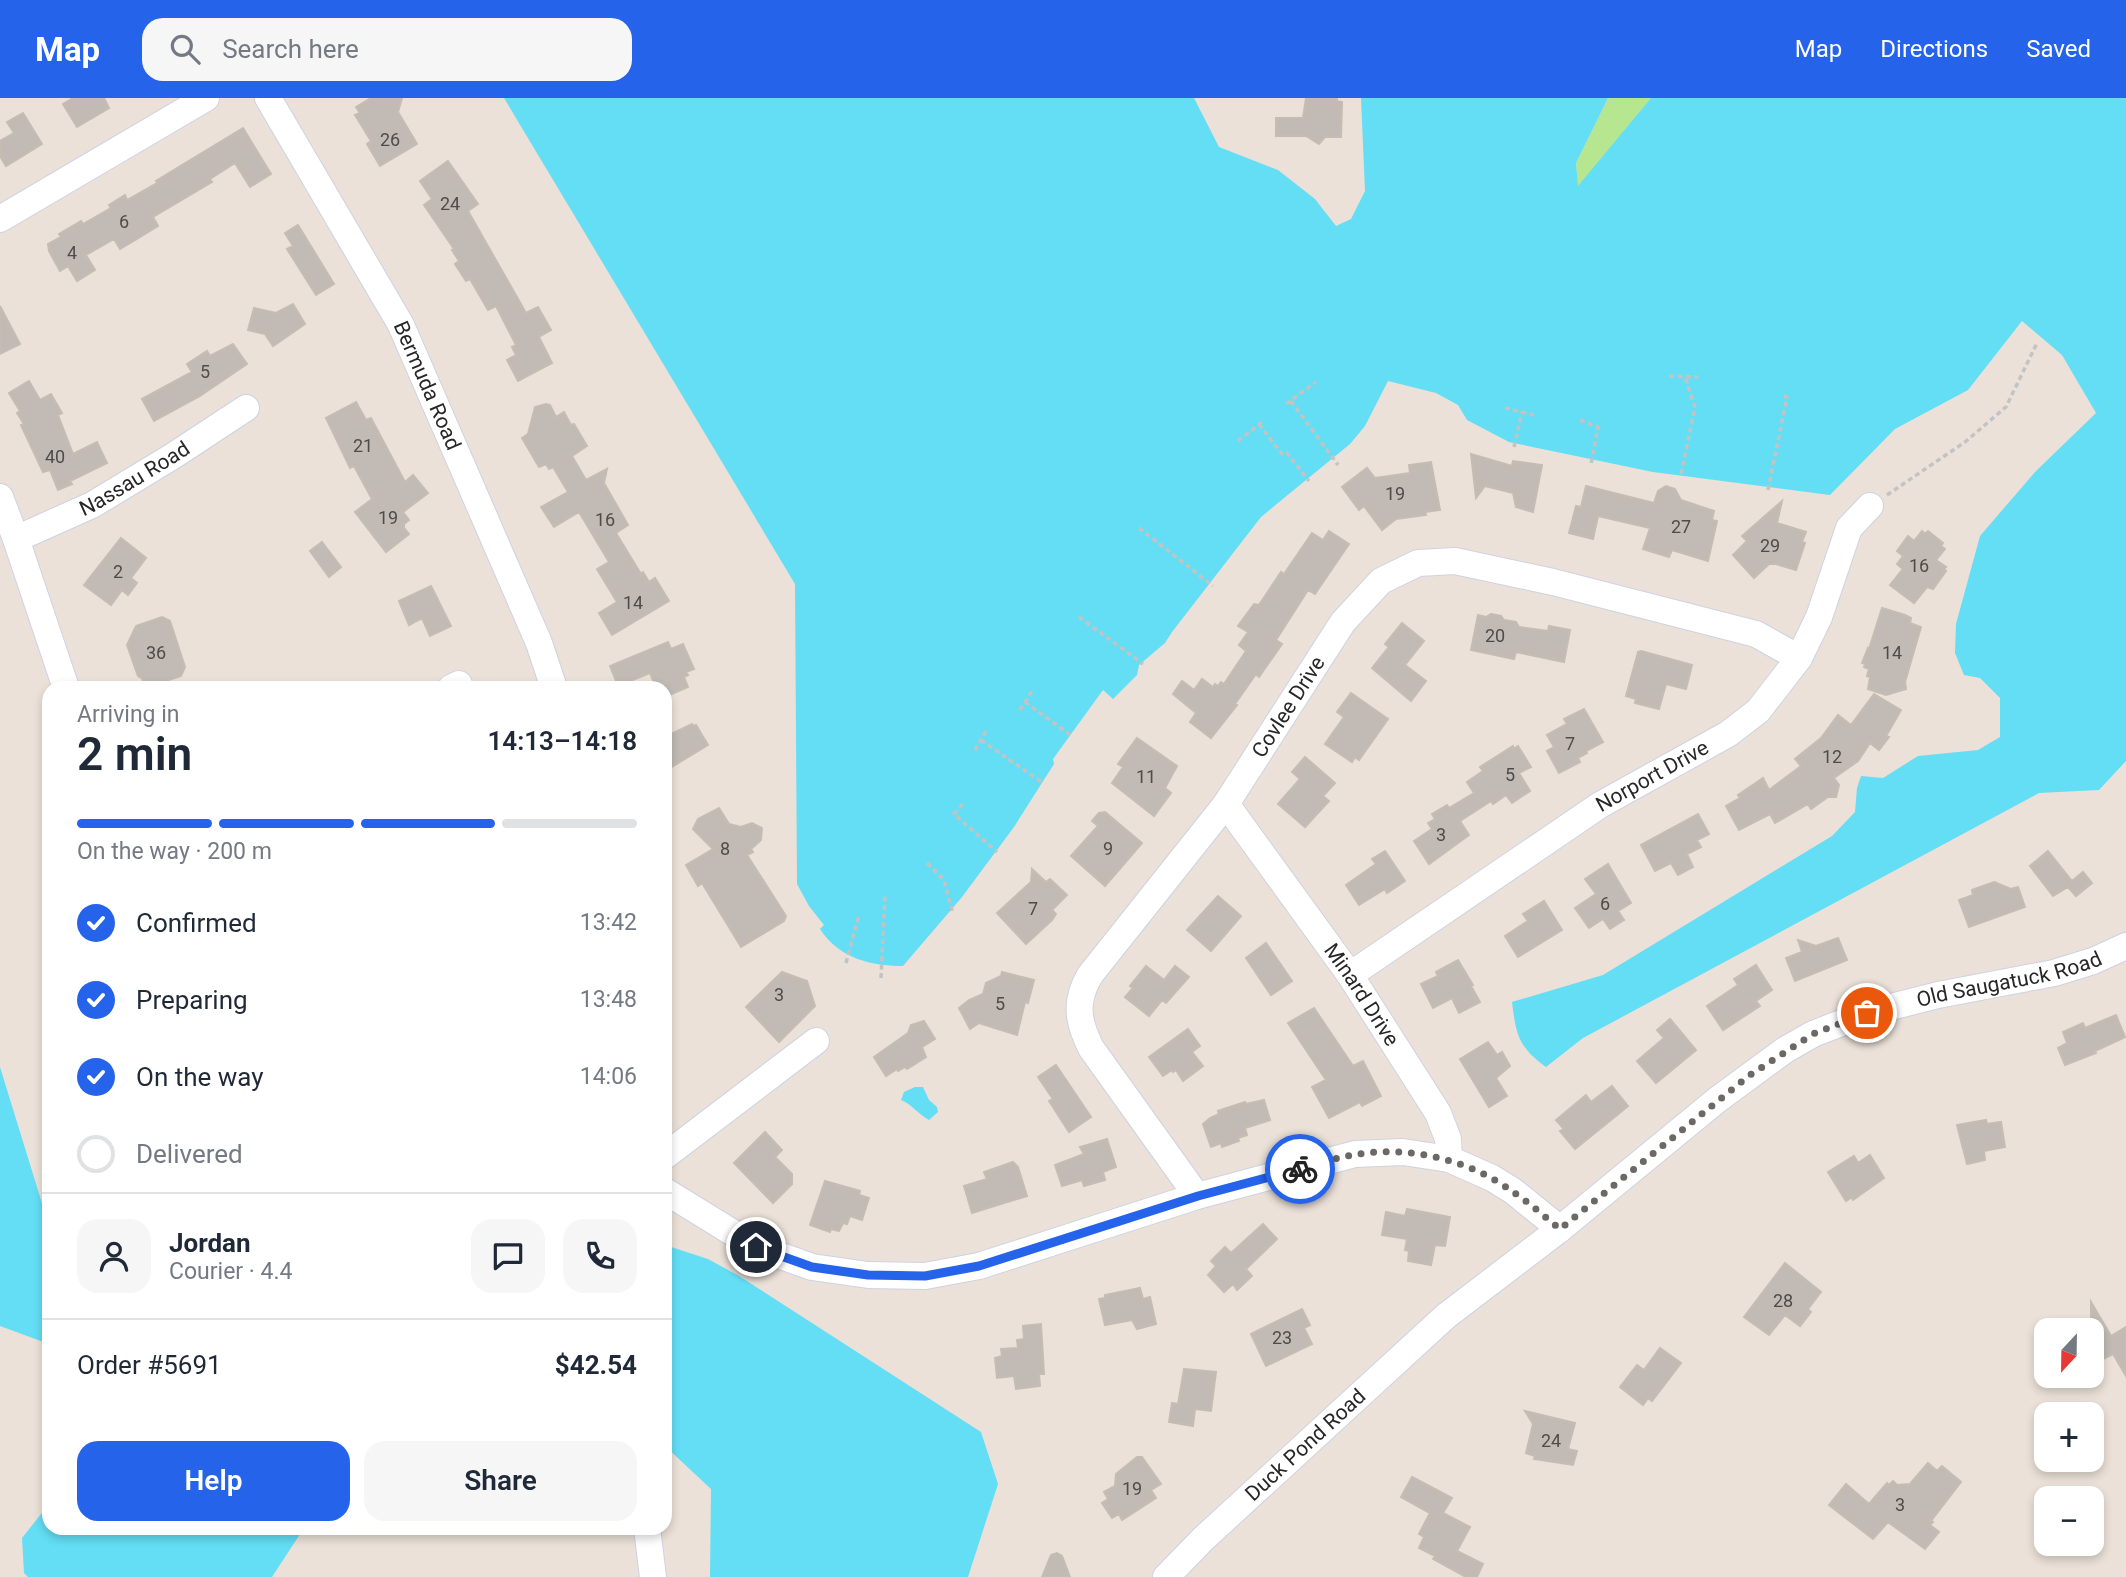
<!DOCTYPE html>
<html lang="en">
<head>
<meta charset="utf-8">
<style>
  :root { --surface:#fff; --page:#f6f6f7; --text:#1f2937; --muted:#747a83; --line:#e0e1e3; --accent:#2563eb }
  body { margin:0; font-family:Roboto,sans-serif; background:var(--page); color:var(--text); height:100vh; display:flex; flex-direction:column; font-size:26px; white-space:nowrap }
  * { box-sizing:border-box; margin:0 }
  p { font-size:23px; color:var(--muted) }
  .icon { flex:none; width:38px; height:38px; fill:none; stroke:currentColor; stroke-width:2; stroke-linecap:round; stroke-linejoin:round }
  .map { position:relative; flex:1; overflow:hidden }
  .panel { position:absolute; left:42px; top:583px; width:630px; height:854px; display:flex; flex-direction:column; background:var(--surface); border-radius:21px; box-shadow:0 4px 10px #0003 }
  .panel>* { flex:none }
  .needle { width:46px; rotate:202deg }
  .tools { position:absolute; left:2034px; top:1220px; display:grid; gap:14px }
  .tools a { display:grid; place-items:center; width:70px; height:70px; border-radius:14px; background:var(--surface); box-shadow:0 4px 10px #0003; font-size:35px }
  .pin { position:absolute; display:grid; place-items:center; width:60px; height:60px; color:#fff; margin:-30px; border:4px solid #fff; border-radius:50%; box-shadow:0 2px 7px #0007 }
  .courier { position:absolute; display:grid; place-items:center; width:70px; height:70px; margin:-35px; border:5px solid #2563eb; border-radius:50%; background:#fff; color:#222; box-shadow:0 2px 9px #0007 }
  .overview em { font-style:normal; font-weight:600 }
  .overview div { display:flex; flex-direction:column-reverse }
  .overview { display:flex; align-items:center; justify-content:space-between; height:119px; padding:0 35px }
  h1 { font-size:46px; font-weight:600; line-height:52px }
  .bar { display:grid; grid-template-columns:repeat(4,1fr); gap:10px 7px; align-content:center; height:84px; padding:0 35px }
  .bar i { height:9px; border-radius:5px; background:var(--line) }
  .bar .on { background:var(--accent) }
  .bar p { grid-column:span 4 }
  .line { display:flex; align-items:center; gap:18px; padding:0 35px; border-top:2px solid var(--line) }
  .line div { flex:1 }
  .round { display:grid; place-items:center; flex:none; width:74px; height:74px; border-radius:21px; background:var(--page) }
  ol { padding:0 35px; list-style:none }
  li { display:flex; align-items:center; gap:21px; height:77px }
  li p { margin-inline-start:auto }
  li .icon { padding:7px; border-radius:50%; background:var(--accent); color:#fff; stroke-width:4 }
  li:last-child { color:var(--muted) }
  li i { width:38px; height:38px; border:4px solid var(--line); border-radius:50% }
  .button { display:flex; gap:14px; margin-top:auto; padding:14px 35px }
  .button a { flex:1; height:80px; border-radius:21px; background:var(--accent); color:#fff; font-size:28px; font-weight:600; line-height:80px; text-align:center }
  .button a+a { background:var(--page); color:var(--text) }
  header { display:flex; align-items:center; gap:42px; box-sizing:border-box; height:98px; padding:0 35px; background:var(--accent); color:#fff }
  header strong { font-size:33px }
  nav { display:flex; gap:38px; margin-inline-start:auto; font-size:24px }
  .search { width:490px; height:63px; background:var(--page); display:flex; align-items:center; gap:18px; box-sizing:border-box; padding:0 24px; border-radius:21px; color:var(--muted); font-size:26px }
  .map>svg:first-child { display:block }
  .green { fill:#b7e690 }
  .water { fill:#63def5 }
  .building { fill:#c2bbb5; stroke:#c6bdb2; stroke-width:2 }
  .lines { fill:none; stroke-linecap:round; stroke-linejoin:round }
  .minor-casing { stroke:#cdd3e2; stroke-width:28 }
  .path { stroke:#c3c3c3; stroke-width:3.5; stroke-dasharray:5 3.5; stroke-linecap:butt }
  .minor { stroke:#fff; stroke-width:26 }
  .done { stroke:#6c6865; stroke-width:7; stroke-dasharray:0 12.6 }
  .route { stroke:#2563eb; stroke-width:9 }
  .labels { text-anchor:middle; stroke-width:5; stroke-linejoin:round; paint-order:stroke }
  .number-label { font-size:18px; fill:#4e4c4a }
  .street-label { font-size:21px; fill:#272727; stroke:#fff }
</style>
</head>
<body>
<header>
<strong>Map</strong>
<div class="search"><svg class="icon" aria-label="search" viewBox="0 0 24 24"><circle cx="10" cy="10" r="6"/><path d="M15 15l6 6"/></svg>Search here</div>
<nav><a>Map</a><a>Directions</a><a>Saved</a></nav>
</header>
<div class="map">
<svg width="2126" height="1479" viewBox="0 0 2126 1479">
  <rect width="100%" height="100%" fill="#ebe1d8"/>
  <!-- green -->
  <path class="green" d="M1608,0H1651L1578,90L1576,65Z"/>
  <!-- water -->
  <path class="water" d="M504,0H1194L1219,49L1278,72L1315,101L1336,128L1351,121L1365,93L1361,0H1608L1576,65L1578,88L1651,0H2126V663L2099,692L2039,695L1583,940L1546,969C1518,949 1516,936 1512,904L1603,877L1832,738L1855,714L1857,690L1861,678L1883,680L1918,658L1978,652L2000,639V600L1980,580L1964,577L1955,555L1956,526L1980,438L2035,374L2096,315L2062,257L2022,223L1968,292L1895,331L1830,397L1653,374L1509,344L1467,322L1458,307L1436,295L1388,283L1365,328L1350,346L1261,419L1172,534L1165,545L1139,567L1137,577L1113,601L1103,592L1053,661L1054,666L1014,729L962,799L903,868C870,868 839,860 820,831L824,827L809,808L797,786L795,486Z
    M0,969L49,1128V1246L0,1228Z
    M915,989H923L929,1002L937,1009L938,1014L929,1022C918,1016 910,1005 901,1002L904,994Z
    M665,1147L708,1161L739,1178L981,1334L998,1386L968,1479H710L711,1391L665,1348Z
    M49,1406V1430H304L272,1479H28L24,1475L22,1440Z"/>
  <!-- building -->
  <path class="building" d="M73,0H104L109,10L77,29L63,6Z
    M371,0H402L398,14L417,46L380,68L367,46L371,43L355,17L360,15L356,9Z
    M1306,0H1337V3L1342,4L1341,39H1325L1319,46L1306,38H1276V20H1303Z
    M23,15L42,46L6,68L0,58V43L14,35L7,24Z
    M243,30L271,76L250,89L235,65L210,81L212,84L153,119L158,128L137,141L120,151L114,141L86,157L95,172L77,183L68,168L60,173L49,153L48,146L61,139L59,136L81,123L83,126L111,110L109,107L125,97L127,102L157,85L156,83Z
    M448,63L478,106L468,113L526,215L538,209L551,232L539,239L552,265L518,283L507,262L516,257L512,249L516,247L496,208L488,212L470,181L466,183L455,166L459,163L452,152L454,151L424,107L432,101L420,83Z
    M298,127L334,186L316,197L287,151L293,148L285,135Z
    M293,206L305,226L273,248L265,236L248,232L254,210L276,215Z
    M0,208L20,246L0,256Z
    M233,246L247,266L200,298L154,323L142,301L192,274L187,266L207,253L210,258Z
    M29,283L40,302L51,296L62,315L58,317L73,356L97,344L107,365L70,383L72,386L58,392L50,372L43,374L21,327L24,326L17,315L20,313L9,295Z
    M356,304L366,322L371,320L405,384L413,377L428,395L403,414L409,422L404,426V430L409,436L386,454L355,414L372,401L354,368L350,370L326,320Z
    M546,306L550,307L556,319L564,314L571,327L574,326L587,348L572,358L586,382L607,371L604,385L628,427L616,435L641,476L643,474L649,484L655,480L669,503L612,537L599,515L617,504L597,471L609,464L579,414L554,429L541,409L568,394L553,369L549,371L546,366L539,369L522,340L528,336L535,309Z
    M1471,356L1512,368L1513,363L1542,367L1533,414L1516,409L1513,395L1485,388L1476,400Z
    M1431,364L1440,412L1425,414L1426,417L1396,421L1382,432L1364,408L1359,412L1342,389L1367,370L1375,380L1410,375L1409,367Z
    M1586,388L1654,405L1658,393L1666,388L1675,391L1681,402L1714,413L1712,422L1717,423L1708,463L1672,452L1669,459L1643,451L1650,430L1598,418L1593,441L1569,435L1576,408L1581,409Z
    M1782,403L1777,425L1806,434L1802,444L1805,445L1796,472L1776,466H1769L1754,480L1733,457L1747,443L1742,438Z
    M1329,433L1349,446L1315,496L1308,492L1276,542L1282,546L1259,579L1256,576L1235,606L1237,607L1211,640L1190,624L1196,615L1173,596L1182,583L1194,592L1202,581L1213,589L1215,586L1218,588L1221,584L1224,586L1246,553L1239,547L1248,534L1238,528L1254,506L1259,507L1281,474L1284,476L1312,435L1323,442Z
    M1922,433L1925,436L1928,433L1943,445L1941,448L1945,451L1936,462L1946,469L1944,471L1946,473L1933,491L1927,489L1914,505L1890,487L1903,471L1897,466L1903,458L1897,453L1908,438L1914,443Z
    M121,440L146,460L131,480L137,485L128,497L122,492L111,507L84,487Z
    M322,444L341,469L329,479L310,453Z
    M431,488L451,528L430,538L422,520L409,527L399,503Z
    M1882,510L1905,517L1911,520L1910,525L1921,529L1905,584L1906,591L1886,597L1868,591L1870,579L1867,578L1869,571L1864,569L1865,566L1862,565L1868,550L1869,551Z
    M1491,516L1501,518L1504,522L1516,524L1519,529L1548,533L1549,528L1570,532L1564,564L1516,554L1514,561L1471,552L1478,517L1486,519Z
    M162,519L170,523L185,569L181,578L145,590L142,580L138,578L127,547L136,528Z
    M1402,525L1424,543L1405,567L1426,583L1411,603L1372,570L1389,549L1385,546Z
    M668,544L671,551L683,546L694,571L686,574L688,577L684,579L688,589L665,599V590H656L650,575L618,588L610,568Z
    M1641,553L1692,567L1686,591L1666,586L1659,611L1635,605L1636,601L1626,598L1638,554Z
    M1351,595L1388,621L1359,662L1355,659L1352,664L1325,646L1344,619L1337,614Z
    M1874,596L1901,612L1886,638L1889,639L1879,652L1870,645L1858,663L1834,680L1839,687L1836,699H1828L1811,711L1808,706L1775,725L1770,716L1739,732L1726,708L1740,700L1738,697L1763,680L1769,692L1801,668L1795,661L1821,640L1838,617L1851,627Z
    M1584,611L1603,644L1586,653L1587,655L1578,660L1580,664L1559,675L1547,653L1554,649L1547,637L1567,626L1564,621Z
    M692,626L693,628L696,627L708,647L665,673V639Z
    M1137,640L1177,668L1165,690L1171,695L1154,718L1112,685L1123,669L1118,666Z
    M1513,648L1514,651L1518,648L1531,669L1519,675L1530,693L1512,705L1506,697L1493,706L1491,703L1460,723L1469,737L1429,766L1414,743L1432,731L1428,725L1435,721L1432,716L1447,707L1449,710L1474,695L1467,684L1483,673L1480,669Z
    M1305,659L1335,685L1323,698L1329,703L1305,729L1278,706L1300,681L1292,674Z
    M719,710L729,726L741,729L752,725L762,730L761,742L751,751L753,754L747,757L786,818L784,823L741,849L702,785L698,788L686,767L713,751L693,731L698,721Z
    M1105,714L1142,745L1105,788L1071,758L1098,728L1092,723L1099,715Z
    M1698,716L1709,736L1697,742L1701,749L1687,756L1693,769L1678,777L1671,765L1655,773L1641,747Z
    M1385,753L1405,783L1387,795L1385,791L1359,807L1346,787L1376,766L1372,761Z
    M2048,753L2072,783L2083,774L2092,785L2076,798L2068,789L2053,798L2030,768Z
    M1608,766L1631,805L1618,813L1624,822L1610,831L1603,821L1589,830L1575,810L1596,796L1585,781Z
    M1032,771L1046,784L1050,781L1067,797L1052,812L1056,816L1052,822L1026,846L997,815L1031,784Z
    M1994,784L2011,791L2018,789L2025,809L1969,829L1959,802L1973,797L1972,792Z
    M1218,798L1241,818L1211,853L1187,832Z
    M1544,803L1562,832L1518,859L1505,838L1528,823L1523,816Z
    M1838,840L1847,862L1795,883L1786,860L1802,854L1798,842L1816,848Z
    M1266,845L1292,883L1271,897L1246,860Z
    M1458,862L1473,887L1471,888L1480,904L1459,915L1452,900L1433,910L1421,886L1438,878L1436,874Z
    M1756,867L1772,892L1756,903L1760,908L1723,932L1707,908L1738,887L1734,881Z
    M1146,868L1164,882L1175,868L1189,879L1166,905L1162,902L1149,918L1125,899L1133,890L1130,888Z
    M782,874L807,883L815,908L779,944L746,909Z
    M1002,874L1034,882L1028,905L1025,904L1017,937L979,925L970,931L959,910L969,902L983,896L986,885L1001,878Z
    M1314,910L1353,968L1363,963L1381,998L1362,1008L1360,1004L1329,1020L1312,989L1326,982L1288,925Z
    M2116,917L2125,939L2095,953L2096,955L2065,967L2058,950L2067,945L2063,934L2083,925L2085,930Z
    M1670,921L1696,952L1656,985L1637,963L1664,940L1657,932Z
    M924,923L935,941L922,949L926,959L907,971L905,969L898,973L897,971L886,978L874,959L908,935L911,927Z
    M1188,931L1200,948L1192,954L1203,968L1183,983L1176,972L1173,974L1172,972L1163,978L1149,959Z
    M1488,944L1497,957L1502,954L1510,968L1496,980L1507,998L1489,1009L1460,961Z
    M1056,967L1091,1019L1069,1034L1049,1003L1053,1001L1038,979Z
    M1612,988L1628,1008L1575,1051L1560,1033L1564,1031L1556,1022L1586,997L1591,1004Z
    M1264,1002L1270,1022L1245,1030L1247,1037L1238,1040L1239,1043L1222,1049L1221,1045L1211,1049L1203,1026L1210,1020L1219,1016L1218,1013L1245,1004L1246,1006Z
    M1986,1022L1987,1026L2001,1024L2005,1049L1984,1053L1985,1062L1967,1066L1957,1027Z
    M765,1034L782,1052L775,1059L792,1076V1086L773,1105L734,1065Z
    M1107,1041L1116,1069L1103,1074L1105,1082L1084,1088L1082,1082L1062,1088L1055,1067L1084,1056L1080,1049Z
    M1870,1057L1884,1080L1853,1102L1852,1099L1846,1103L1828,1074L1854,1058L1858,1065Z
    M1013,1064L1018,1069L1027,1098L972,1115L964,1088L987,1081L984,1074Z
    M825,1083L860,1093L859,1097L869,1100L862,1122L850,1118L847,1126L843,1125L839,1133L831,1131L830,1134L810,1127Z
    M1407,1111L1450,1119L1445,1148L1435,1147L1431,1167L1408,1163L1409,1153L1405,1152L1407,1141L1382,1137L1386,1114L1405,1118Z
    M1263,1126L1277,1141L1246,1171L1252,1178L1237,1192L1233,1186L1224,1194L1208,1177L1216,1168L1211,1163L1225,1149L1231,1155Z
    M1785,1165L1821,1194L1808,1211L1811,1214L1800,1228L1785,1217L1769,1237L1744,1219Z
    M1140,1190L1143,1201L1150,1199L1156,1226L1137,1231L1132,1222L1105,1227L1099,1201L1105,1200V1197Z
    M2091,1204L2111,1238L2126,1229V1278L2113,1256L2091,1267Z
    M1302,1211L1310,1227L1304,1230L1312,1246L1266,1268L1251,1236Z
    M1041,1226L1044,1276H1039L1040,1288L1016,1291L1014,1278L997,1280L995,1260L1002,1258L1001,1251L1018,1250L1017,1242L1024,1241L1023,1228Z
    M1660,1250L1681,1265L1652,1303L1648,1300L1643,1307L1620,1289L1637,1267L1644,1272Z
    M1184,1271L1216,1274L1211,1313L1195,1311L1193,1328L1169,1324L1172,1305L1178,1306Z
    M1525,1313L1575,1325L1568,1351L1577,1353L1573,1367L1534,1361L1535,1358L1526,1355L1533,1326Z
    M1137,1359H1142L1161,1386L1151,1392L1156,1400L1122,1422L1119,1416L1112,1420L1102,1405L1108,1401L1104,1394L1115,1388L1116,1376Z
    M1928,1365L1937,1373L1942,1368L1961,1384L1931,1423L1933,1424L1930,1427L1939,1434L1925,1451L1888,1424L1873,1441L1829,1407L1846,1386L1869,1406L1887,1385L1889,1387L1893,1383L1897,1387L1910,1386Z
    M1412,1379L1452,1400L1443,1415L1470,1429L1457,1453L1483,1466L1477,1479H1466L1433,1461L1435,1458L1419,1450L1424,1439L1419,1436L1430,1415L1401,1399Z
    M1057,1455L1062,1458L1070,1479H1042L1051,1457Z"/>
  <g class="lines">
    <defs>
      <g id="minor">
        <path id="s1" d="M268,0L401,227L539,545L554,590"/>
        <path d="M0,121L206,0"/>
        <path d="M0,399L16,441L66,590"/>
        <path id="s2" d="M16,441L92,407L173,358L246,310"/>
        <path d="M451,590L459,586"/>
        <path id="s3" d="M1226,706L1350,877L1438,1015L1448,1041L1449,1061L1492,1080L1513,1093L1560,1131"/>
        <path id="s4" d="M1350,877L1600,707L1728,636L1758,613L1799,560L1819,519L1849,430L1870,408"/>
        <path d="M665,1058L816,943"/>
        <path d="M665,1093L756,1149L812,1169L868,1177L925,1178L979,1168L1197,1098L1355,1056L1403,1054L1449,1061"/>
        <path id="s5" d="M1197,1098L1091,950C1078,924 1074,904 1090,877L1226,706L1343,524L1381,483L1418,465L1455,463L1553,484L1756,536L1799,560"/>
        <path d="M647,1430L653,1479"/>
        <path id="s6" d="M1166,1479L1203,1441L1446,1218L1560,1131L1717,1002L1785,952L1813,936L1867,915L1938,897L2054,875L2093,863L2126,848"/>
      </g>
    </defs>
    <!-- minor casing -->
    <use href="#minor" class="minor-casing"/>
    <!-- path -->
    <path class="path" d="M1669,278L1698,279
      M1291,303L1338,367
      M1286,306L1316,284
      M1505,310L1534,317
      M1580,322L1598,329L1591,366
      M1259,326L1282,356L1286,354L1309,383
      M1238,343L1262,324
      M1514,349L1522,314
      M1681,376L1695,309L1685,279
      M1768,392L1787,299L1781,297
      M1887,397L1965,344L2006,309L2037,245
      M1139,430L1213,488
      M1079,519L1143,566
      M1025,604L1073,639
      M1020,612L1032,593
      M981,642L1043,685
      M975,652L986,633
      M963,706L954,716L997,754
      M927,765L944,782L953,816
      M846,865L859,817
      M881,880L885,796"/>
    <!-- minor -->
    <use href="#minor" class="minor"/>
  </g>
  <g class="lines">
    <!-- done -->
    <path class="done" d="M1300,1071C1318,1066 1335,1060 1353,1057C1407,1047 1469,1061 1513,1094C1530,1105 1545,1119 1560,1131L1750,977L1813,936L1867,915"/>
    <!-- route -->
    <path class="route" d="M756,1149L812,1169L868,1177L925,1178L979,1168L1198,1098L1300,1071"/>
  </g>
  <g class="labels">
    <!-- number labels -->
    <g class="number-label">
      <text x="390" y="48">26</text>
      <text x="450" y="112">24</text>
      <text x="124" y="130">6</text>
      <text x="72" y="161">4</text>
      <text x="205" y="280">5</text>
      <text x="363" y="354">21</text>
      <text x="55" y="365">40</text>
      <text x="1395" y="402">19</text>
      <text x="388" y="426">19</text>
      <text x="605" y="428">16</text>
      <text x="1681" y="435">27</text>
      <text x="1770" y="454">29</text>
      <text x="1919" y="474">16</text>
      <text x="118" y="480">2</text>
      <text x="633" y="511">14</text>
      <text x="1495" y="544">20</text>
      <text x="156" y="561">36</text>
      <text x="1892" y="561">14</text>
      <text x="1570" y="652">7</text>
      <text x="1832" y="665">12</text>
      <text x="1510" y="683">5</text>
      <text x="1146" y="685">11</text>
      <text x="1441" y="743">3</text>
      <text x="725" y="757">8</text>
      <text x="1108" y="757">9</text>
      <text x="1605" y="812">6</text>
      <text x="1033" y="817">7</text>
      <text x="779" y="903">3</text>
      <text x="1000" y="912">5</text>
      <text x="1783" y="1209">28</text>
      <text x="1282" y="1246">23</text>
      <text x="1551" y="1349">24</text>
      <text x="1132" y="1397">19</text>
      <text x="1900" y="1413">3</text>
    </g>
    <!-- street labels -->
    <g class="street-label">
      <text dy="7" stroke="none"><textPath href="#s1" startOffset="329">Bermuda Road</textPath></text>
      <text dy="7" stroke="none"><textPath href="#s2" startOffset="133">Nassau Road</textPath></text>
      <text dy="7" stroke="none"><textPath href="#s5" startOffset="593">Covlee Drive</textPath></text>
      <text dy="7" stroke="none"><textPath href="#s4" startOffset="362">Norport Drive</textPath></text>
      <text dy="7" stroke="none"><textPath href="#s6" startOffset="1050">Old Saugatuck Road</textPath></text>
      <text dy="7" stroke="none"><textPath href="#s3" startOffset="234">Minard Drive</textPath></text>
      <text dy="7" stroke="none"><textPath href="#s6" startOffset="192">Duck Pond Road</textPath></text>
    </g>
  </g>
</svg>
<div class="tools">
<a><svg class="needle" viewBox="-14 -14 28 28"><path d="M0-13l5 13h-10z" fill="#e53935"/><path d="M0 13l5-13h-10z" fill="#747a83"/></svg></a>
<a>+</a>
<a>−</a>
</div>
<div class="pin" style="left:1867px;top:915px;background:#ea580c"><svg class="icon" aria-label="bag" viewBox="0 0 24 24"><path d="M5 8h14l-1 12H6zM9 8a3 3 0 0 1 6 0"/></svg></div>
<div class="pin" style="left:756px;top:1149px;background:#1f2937"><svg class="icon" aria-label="home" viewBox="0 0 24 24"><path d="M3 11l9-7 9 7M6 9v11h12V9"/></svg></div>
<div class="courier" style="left:1300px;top:1071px"><svg class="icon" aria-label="bike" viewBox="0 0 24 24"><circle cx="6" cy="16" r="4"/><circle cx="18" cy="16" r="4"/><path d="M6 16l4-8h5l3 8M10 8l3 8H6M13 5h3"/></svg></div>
<section class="panel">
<div class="overview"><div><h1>2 min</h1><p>Arriving in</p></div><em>14:13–14:18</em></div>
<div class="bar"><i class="on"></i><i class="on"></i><i class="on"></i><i></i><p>On the way · 200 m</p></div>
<ol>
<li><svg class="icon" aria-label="check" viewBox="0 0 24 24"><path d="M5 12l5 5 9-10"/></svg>Confirmed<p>13:42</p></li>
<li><svg class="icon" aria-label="check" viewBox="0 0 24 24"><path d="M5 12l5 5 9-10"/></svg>Preparing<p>13:48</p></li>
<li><svg class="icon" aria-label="check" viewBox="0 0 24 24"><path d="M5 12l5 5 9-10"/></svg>On the way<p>14:06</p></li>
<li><i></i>Delivered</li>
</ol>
<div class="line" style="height:126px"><a class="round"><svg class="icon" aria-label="person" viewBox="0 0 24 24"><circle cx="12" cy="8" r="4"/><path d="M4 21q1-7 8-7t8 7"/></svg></a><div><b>Jordan</b><p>Courier · 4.4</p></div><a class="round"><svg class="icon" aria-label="chat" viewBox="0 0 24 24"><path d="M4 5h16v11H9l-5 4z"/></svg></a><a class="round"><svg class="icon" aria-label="phone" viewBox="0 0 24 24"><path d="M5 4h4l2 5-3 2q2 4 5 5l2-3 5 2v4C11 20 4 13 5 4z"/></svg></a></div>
<div class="line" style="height:91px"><div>Order #5691</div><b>$42.54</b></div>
<div class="button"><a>Help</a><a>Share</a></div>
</section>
</div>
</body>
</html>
